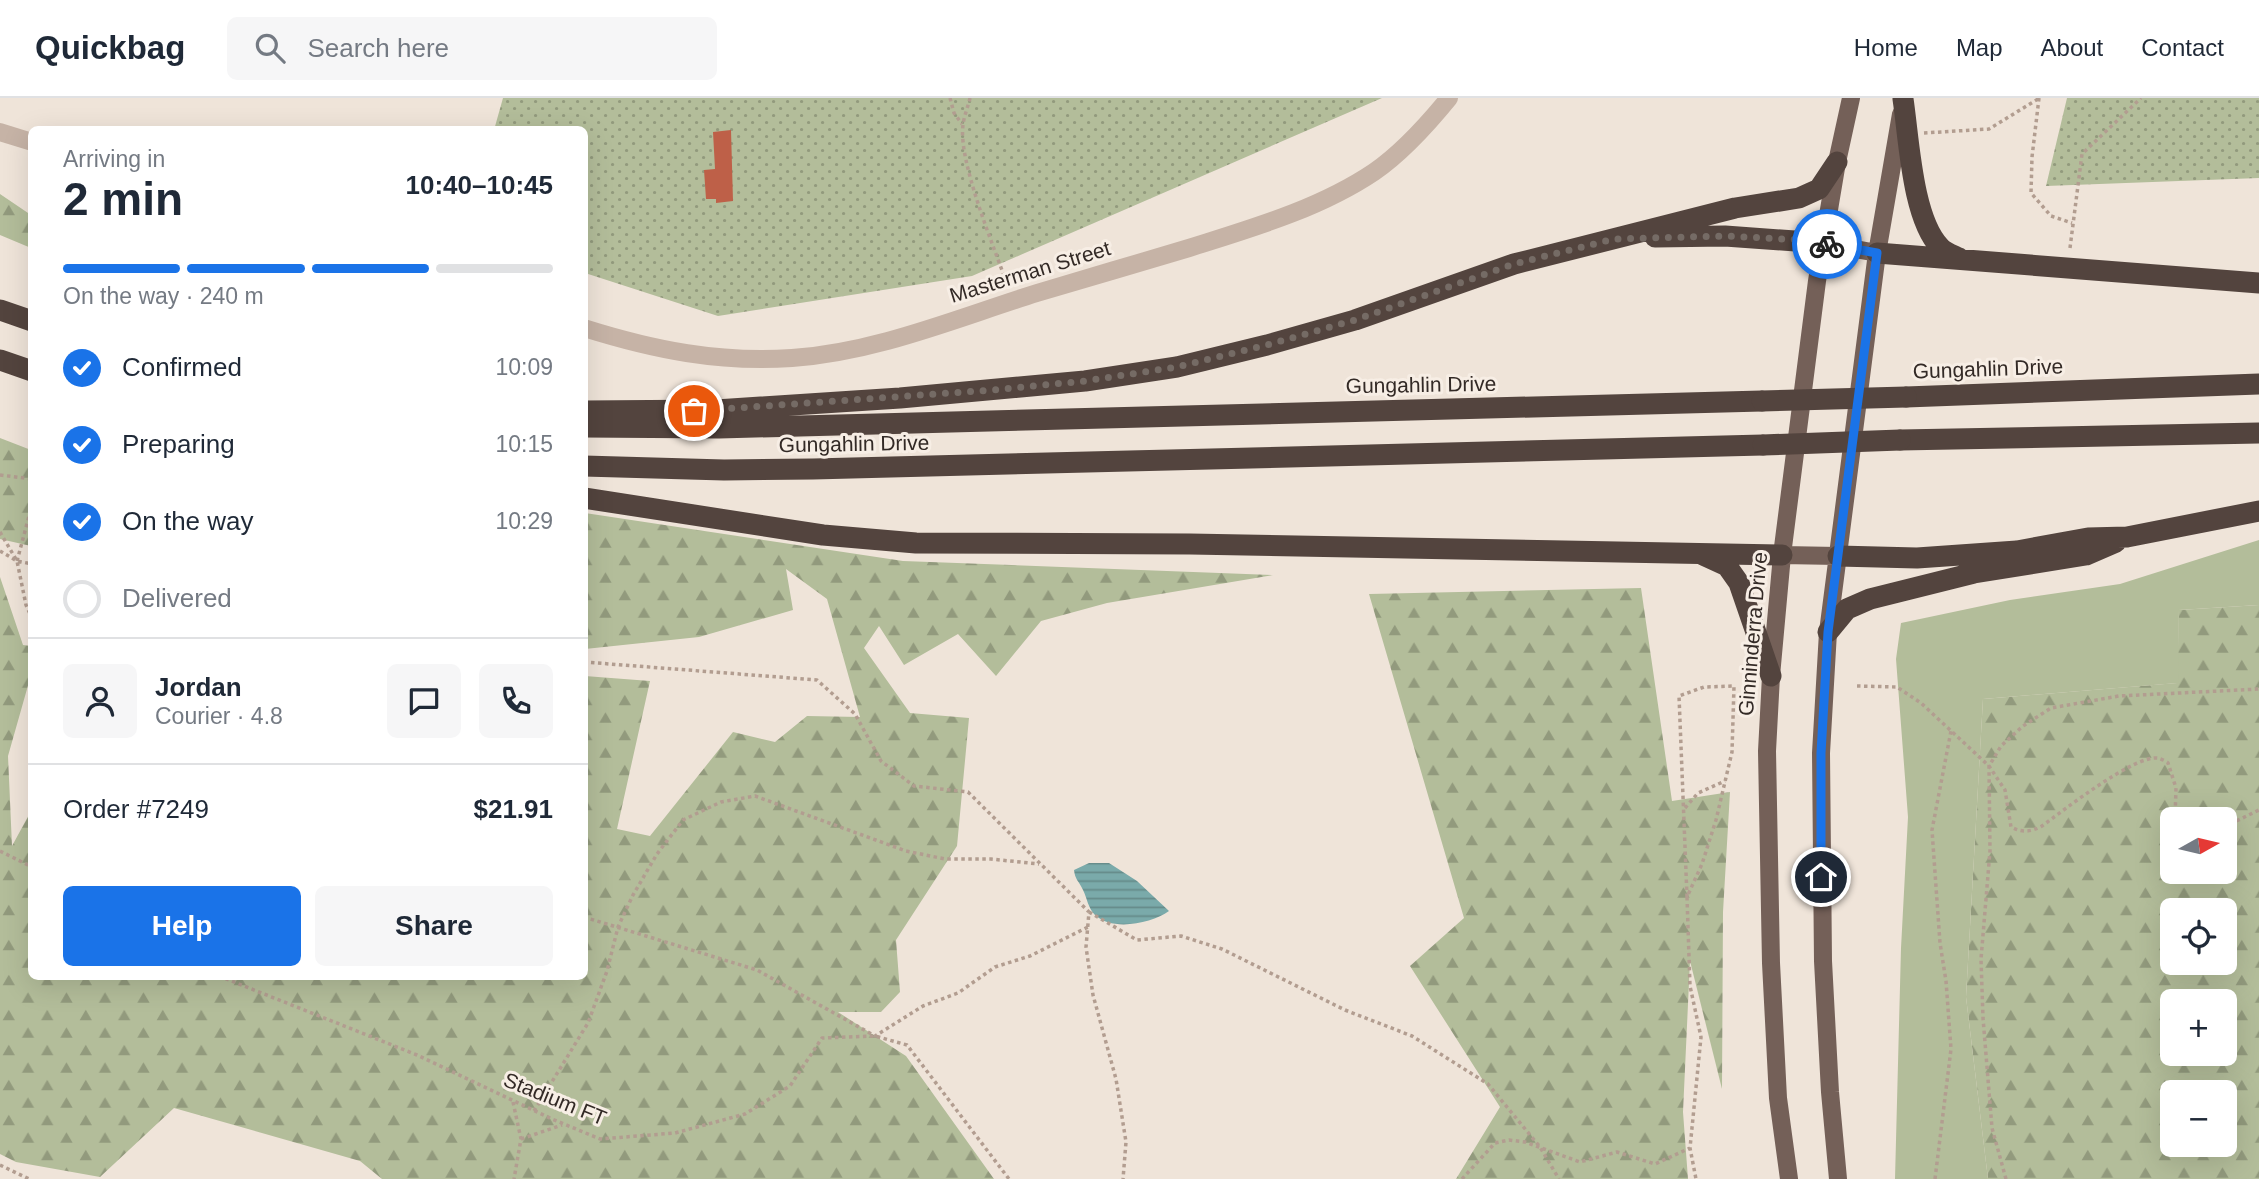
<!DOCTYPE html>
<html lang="en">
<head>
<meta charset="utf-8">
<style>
  :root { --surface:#fff; --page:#f6f6f7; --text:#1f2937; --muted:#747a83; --line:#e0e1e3; --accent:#1a73e8 }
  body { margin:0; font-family:Helvetica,sans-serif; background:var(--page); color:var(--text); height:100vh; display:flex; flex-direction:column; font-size:26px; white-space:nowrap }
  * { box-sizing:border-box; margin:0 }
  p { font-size:23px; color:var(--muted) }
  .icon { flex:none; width:38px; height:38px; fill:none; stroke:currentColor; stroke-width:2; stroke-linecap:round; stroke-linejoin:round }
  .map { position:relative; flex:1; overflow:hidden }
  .details { position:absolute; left:28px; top:28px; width:560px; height:854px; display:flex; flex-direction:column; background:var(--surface); border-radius:10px; box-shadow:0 7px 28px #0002 }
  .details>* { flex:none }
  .needle { width:46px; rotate:82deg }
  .buttons { position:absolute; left:2160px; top:709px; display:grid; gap:14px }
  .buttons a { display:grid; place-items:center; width:77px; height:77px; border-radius:10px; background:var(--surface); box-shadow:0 7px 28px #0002; font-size:35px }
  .pin { position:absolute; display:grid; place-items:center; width:60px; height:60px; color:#fff; margin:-30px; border:4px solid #fff; border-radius:50%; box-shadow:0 2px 7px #0007 }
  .courier { position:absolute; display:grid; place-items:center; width:70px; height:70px; margin:-35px; border:5px solid #1a73e8; border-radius:50%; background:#fff; color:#222; box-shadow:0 2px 9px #0007 }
  .summary em { font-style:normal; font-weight:600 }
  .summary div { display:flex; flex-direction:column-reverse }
  .summary { display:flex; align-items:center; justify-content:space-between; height:119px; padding:0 35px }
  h1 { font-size:46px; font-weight:600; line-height:52px }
  .bar { display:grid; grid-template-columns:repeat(4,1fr); gap:10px 7px; align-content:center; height:84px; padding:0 35px }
  .bar i { height:9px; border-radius:5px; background:var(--line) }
  .bar .active { background:var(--accent) }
  .bar p { grid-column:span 4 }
  .line { display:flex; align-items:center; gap:18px; padding:0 35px; border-top:2px solid var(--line) }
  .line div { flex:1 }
  .round { display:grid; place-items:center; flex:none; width:74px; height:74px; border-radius:10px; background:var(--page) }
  ol { padding:0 35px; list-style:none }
  li { display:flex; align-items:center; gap:21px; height:77px }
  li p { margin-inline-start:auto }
  li .icon { padding:7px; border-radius:50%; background:var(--accent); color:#fff; stroke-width:4 }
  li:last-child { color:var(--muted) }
  li i { width:38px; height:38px; border:4px solid var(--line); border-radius:50% }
  .button { display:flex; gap:14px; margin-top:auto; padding:14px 35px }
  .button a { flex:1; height:80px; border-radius:10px; background:var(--accent); color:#fff; font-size:28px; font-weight:600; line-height:80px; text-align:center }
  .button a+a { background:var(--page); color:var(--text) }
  header { display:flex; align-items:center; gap:42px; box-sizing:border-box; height:98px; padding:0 35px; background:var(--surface); border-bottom:2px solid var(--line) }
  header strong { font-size:33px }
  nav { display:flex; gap:38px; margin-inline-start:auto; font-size:24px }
  .search { width:490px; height:63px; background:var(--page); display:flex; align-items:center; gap:18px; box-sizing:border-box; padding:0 24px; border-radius:10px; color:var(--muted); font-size:26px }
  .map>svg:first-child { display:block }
  .grass { fill:url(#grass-dots) }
  .forest { fill:url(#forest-firs); fill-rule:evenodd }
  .park { fill:#b3bd9a }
  .water { fill:url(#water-rules) }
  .building { fill:#be6048 }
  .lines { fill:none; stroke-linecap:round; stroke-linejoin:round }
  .path { stroke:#b29d90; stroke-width:3.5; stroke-dasharray:3.5 3.5; stroke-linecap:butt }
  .minor { stroke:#c6b3a6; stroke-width:18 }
  .major { stroke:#746058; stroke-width:18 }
  .highway { stroke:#53443e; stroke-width:21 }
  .highway-bridge { stroke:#53443e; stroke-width:21 }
  .done { stroke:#756b65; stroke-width:7; stroke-dasharray:0 12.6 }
  .route { stroke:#1a73e8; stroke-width:9 }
  .labels { text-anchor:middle; stroke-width:6; stroke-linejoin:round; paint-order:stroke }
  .street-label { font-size:21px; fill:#332a26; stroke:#f7eee5 }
</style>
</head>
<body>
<header>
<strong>Quickbag</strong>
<div class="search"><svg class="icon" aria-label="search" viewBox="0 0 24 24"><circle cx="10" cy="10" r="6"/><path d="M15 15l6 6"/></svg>Search here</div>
<nav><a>Home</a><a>Map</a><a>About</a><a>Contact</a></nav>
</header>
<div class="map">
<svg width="2259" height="1081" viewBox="0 0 2259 1081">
  <defs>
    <pattern id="grass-dots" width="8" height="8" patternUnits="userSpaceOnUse" patternTransform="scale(1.75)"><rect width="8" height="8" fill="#b3bd9a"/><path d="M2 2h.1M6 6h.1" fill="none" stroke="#929a7d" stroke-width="1.8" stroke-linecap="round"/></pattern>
    <pattern id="forest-firs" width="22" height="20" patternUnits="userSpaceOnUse" patternTransform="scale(1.75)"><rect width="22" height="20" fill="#b3bd9a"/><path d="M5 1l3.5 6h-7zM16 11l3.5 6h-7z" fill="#929a7d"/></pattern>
    <pattern id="water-rules" width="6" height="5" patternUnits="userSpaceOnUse" patternTransform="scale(1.75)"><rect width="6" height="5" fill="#7aaaaa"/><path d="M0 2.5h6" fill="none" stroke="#658b8a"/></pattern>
  </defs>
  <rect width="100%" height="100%" fill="#efe4d9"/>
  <!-- grass -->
  <path class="grass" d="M503,0H1382L972,178L718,218L585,175L584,32H494Z
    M2067,0H2259V80L2046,88Z"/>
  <!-- forest -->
  <path class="forest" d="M0,96L31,117V150L0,137Z
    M0,340L31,352V448L0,441Z
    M585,415L903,463L1273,477L1107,505L1041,523L996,578L958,536L904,567L879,528L864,550L910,615L969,620L957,748L896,842L900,894L881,914H838L906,958L994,1081H382L360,1063L174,1010L100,1079L16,1064L0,1056V479L23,547L31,548V584H29L8,658L12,748L31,713L32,878H584L585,578L650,583L617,731L650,738L733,634L775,644L807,618L860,619L827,501L786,471L793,512L699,539L585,551Z
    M1641,490L1672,703L1730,694L1723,814L1722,991L1690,863L1683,1014L1688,1081H1456L1500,1009L1410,868L1464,820L1369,496Z
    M2259,507V1081H1988L1966,899L1983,601L2177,585L2179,512ZM2172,721H2224V774H2172ZM2172,812H2224V864H2172ZM2172,903H2224V956H2172ZM2172,994H2224V1046H2172Z"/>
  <!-- park -->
  <path class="park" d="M2259,442V507L2179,512L2178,585L1983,601L1966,899L1988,1081H1895L1901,850L1908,719L1896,561L1901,525L2010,502L2120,486Z"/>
  <!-- water -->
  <path class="water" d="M1089,765H1109L1137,783L1169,813C1152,825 1113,834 1095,817C1088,810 1087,800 1083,792C1079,783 1075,782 1074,772Z"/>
  <!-- building -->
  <path class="building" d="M731,32L733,103L716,105V101H706L704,72L715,71L713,34Z"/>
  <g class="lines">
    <!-- path -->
    <path class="path" d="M950,0L954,15L962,26
      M970,0C968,9 964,18 963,27C958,63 994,149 1007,186
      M2039,0L2032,59L2031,95L2051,118L2072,125
      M1924,35L1989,31L2038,1
      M2070,150L2082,56L2141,0
      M0,377L32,381
      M0,434L17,463L26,507L32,520
      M0,453L17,463L32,466
      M17,463L32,407
      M584,564L817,582L855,616L881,663L914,688L968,694L1089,814L1086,849L1093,897L1116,981L1126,1044L1123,1081
      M1857,588L1897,589L1921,605L1989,668L2005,692L2011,729C2022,735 2031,734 2042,728C2064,712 2134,657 2158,660C2159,660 2168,664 2168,665L2176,690L2175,721
      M1685,710L1698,695L1725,683
      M2224,729L2259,712
      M0,753L32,769
      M1687,799L1679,598L1704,589L1734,588L1732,654L1716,722L1702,766L1687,799L1690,888L1701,939L1690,1050L1696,1081
      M1089,814L1137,842L1181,838L1222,851L1345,912L1412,938L1488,986L1540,1049L1559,1081
      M584,819L757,872L875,938L923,908L958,895L995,869L1030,858L1088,829
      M219,878L417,957L552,1021L600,1041L675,1035L745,1016L790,988L822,940L875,938L907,947L1009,1081
      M513,1004L521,1041L514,1081
      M534,1013L588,925L607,873L618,829L633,797L657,756L683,722L721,704L755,698L906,753L945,761H991L1039,766
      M521,1041L562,1027
      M0,1067L29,1081
      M1462,1081L1495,1045L1509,1042L1525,1044L1580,1064L1617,1054L1655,1066L1690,1050
      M1935,1081L1951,951L1946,883L1940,845L1932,732L1951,633
      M2006,1081L1992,1030L1983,920L1981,861L1990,753L1989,668L2001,648L2023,628L2051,610L2119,598L2259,591"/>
    <!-- minor -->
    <path class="minor" d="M0,34L32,44
      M584,230C654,252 719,265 792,260C877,254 957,220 1037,195C1088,180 1138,165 1189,150C1252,130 1319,111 1374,74C1403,54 1427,27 1449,0"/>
    <!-- major -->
    <path class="major" d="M1823,145L1877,155
      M1782,457L1838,458
      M1789,1081L1778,1000L1771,865L1767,653L1771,578L1782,457L1817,183L1837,64L1851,0
      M1838,1081L1830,994L1823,863L1821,655L1828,534L1877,155L1901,16"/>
    <!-- highway -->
    <path class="highway" d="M1903,1C1909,40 1912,120 1940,149C1944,154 1953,157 1959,160
      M1655,139L1725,138L1823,145
      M1877,155L2259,185
      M0,212L32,223
      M0,262L32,273
      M1906,299L2259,286
      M584,313L716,312L900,300L1085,283L1177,269L1267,247L1355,222L1514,166L1735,110L1799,100L1819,91L1837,64
      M584,329L719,330L1762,303
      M1900,342L2259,335
      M584,368L724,372L813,371L1763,347
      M584,400L823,437L916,445L1190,446L1782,457
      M1703,457L1727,468L1739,485L1771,578
      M1838,458L1917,460L2017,453L2088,440L2127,439L2259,413
      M1828,534L1847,511L1870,501L1974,475L2086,457L2116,444"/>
    <!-- highway-bridge -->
    <path class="highway-bridge" d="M1762,303L1906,299
      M1763,347L1900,342"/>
  </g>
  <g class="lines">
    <!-- done -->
    <path class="done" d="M694,313L993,292L1085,283L1177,269L1267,247L1355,222L1514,166L1614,141L1725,138L1803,142L1827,146"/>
    <!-- route -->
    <path class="route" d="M1821,779V655L1828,534L1877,155L1827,146"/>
  </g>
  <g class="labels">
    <!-- street labels -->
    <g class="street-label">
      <text transform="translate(1030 174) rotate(-17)" y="7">Masterman Street</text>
      <text transform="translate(1988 271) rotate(-2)" y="7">Gungahlin Drive</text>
      <text transform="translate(1421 287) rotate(-1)" y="7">Gungahlin Drive</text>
      <text transform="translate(854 346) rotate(-1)" y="7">Gungahlin Drive</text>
      <text transform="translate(1753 536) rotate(-85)" y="7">Ginninderra Drive</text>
      <text transform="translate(555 1001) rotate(22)" y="7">Stadium FT</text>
    </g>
  </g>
</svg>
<div class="buttons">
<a><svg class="needle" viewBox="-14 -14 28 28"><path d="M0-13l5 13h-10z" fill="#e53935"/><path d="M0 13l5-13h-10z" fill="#747a83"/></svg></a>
<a><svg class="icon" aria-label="locate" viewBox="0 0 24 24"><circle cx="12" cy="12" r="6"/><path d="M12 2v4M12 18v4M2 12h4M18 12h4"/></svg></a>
<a>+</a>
<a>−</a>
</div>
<div class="pin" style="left:694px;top:313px;background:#ea580c"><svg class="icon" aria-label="bag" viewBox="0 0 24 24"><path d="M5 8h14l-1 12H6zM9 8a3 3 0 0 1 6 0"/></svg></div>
<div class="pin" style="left:1821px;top:779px;background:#1f2937"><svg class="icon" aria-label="home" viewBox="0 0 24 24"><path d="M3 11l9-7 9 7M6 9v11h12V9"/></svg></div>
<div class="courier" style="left:1827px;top:146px"><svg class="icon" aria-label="bike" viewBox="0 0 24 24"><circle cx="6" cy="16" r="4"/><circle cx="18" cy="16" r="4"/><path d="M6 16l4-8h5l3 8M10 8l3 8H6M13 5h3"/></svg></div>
<section class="details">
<div class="summary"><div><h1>2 min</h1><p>Arriving in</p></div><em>10:40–10:45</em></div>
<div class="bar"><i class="active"></i><i class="active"></i><i class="active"></i><i></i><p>On the way · 240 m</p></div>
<ol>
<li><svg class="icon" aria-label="check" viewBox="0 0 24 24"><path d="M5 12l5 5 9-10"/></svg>Confirmed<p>10:09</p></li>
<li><svg class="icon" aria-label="check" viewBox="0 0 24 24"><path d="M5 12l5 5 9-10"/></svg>Preparing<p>10:15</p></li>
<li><svg class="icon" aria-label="check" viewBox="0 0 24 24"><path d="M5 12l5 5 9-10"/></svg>On the way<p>10:29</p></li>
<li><i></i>Delivered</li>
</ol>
<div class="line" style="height:126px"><a class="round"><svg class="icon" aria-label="person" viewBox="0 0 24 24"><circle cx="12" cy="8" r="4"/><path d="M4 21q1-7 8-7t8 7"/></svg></a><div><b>Jordan</b><p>Courier · 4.8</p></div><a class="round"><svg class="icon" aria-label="chat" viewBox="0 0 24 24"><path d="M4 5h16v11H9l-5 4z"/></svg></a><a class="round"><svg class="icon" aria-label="phone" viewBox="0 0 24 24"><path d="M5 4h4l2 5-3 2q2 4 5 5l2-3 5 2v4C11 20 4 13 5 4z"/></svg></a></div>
<div class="line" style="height:91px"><div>Order #7249</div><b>$21.91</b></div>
<div class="button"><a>Help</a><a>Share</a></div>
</section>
</div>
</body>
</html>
